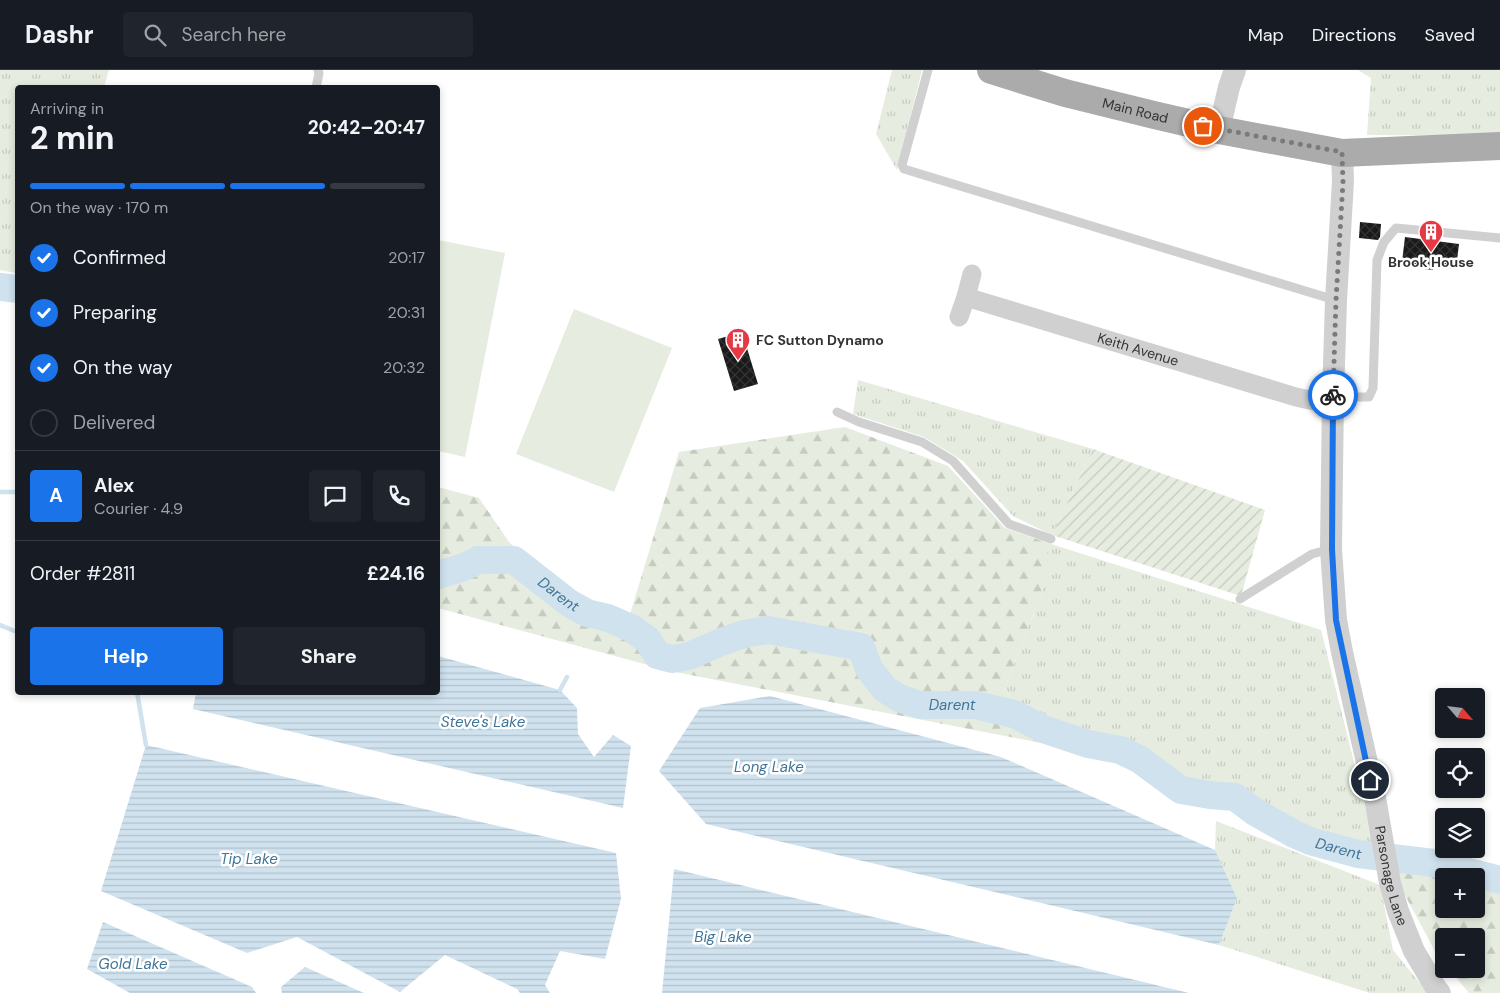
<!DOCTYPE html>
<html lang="en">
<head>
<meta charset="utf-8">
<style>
  :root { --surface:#171b24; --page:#20242c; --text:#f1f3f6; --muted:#9ea1a6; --line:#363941; --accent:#1a73e8 }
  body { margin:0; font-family:"DM Sans",sans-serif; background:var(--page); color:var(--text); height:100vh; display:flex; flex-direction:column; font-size:19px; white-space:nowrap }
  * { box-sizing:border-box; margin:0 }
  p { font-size:16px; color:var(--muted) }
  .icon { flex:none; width:28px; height:28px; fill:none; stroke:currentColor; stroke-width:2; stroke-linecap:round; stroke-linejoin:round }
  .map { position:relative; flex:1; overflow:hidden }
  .sheet { position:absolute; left:15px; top:15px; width:425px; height:610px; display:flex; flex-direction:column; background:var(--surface); border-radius:5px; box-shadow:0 2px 8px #0003 }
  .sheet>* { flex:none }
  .needle { width:32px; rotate:118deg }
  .buttons { position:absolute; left:1435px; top:618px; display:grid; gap:10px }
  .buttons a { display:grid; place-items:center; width:50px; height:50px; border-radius:5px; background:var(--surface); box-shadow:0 2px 8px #0003; font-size:25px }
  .pin { position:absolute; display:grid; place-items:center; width:42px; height:42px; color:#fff; margin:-21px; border:2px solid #fff; border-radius:50%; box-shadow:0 1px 5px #0007 }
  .courier { position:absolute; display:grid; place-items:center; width:50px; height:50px; margin:-25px; border:4px solid #1a73e8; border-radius:50%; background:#fff; color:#222; box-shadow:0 1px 6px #0007 }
  .headline em { font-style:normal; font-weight:700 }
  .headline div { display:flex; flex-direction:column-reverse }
  .headline { display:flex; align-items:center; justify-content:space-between; height:85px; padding:0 15px }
  h1 { font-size:32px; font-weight:700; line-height:38px }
  .bar { display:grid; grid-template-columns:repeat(4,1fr); gap:8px 5px; align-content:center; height:60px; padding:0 15px }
  .bar i { height:6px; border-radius:4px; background:var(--line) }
  .bar .on { background:var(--accent) }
  .bar p { grid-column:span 4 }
  .line { display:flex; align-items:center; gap:12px; padding:0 15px; border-top:1px solid var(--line) }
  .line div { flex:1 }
  .round { display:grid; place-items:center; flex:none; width:52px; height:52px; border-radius:5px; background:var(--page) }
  ol { padding:0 15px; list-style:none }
  li { display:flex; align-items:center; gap:15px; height:55px }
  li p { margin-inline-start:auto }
  li .icon { padding:5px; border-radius:50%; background:var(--accent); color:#fff; stroke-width:4 }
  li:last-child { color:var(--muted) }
  li i { width:28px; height:28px; border:2px solid var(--line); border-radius:50% }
  .cta { display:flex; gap:10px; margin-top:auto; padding:10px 15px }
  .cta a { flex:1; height:58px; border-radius:5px; background:var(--accent); color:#fff; font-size:20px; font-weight:700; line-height:58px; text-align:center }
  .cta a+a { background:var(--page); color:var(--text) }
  header { display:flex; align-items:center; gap:30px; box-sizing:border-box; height:70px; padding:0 25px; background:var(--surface); border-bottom:1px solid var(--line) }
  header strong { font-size:24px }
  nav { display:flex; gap:28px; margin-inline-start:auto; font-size:18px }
  .search { width:350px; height:45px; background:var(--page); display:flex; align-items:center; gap:12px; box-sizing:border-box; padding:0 18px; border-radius:5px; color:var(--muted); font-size:19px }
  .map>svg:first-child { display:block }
  .grass { fill:url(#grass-tufts) }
  .forest { fill:url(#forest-firs) }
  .garden { fill:url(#garden-furrows) }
  .pitch { fill:#e6ecdf }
  .water { fill:url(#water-rules) }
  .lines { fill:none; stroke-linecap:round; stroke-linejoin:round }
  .stream { stroke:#cfe2ee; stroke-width:4.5 }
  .river { stroke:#cfe2ee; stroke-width:28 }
  .building { fill:url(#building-cross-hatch) }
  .service { stroke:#d0d0d0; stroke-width:9 }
  .minor { stroke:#d0d0d0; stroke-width:19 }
  .tertiary { stroke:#d0d0d0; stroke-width:22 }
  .primary { stroke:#ababab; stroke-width:28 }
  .done { stroke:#7a7a7a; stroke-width:5; stroke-dasharray:0 9 }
  .route { stroke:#1a73e8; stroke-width:6 }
  .labels { text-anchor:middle; stroke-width:5; stroke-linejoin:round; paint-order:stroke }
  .street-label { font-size:14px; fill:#333; stroke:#fff }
  .poi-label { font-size:14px; font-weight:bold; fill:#333; stroke:#fff }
  .water-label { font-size:15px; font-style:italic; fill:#3f7597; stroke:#fff }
</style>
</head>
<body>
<header>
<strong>Dashr</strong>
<div class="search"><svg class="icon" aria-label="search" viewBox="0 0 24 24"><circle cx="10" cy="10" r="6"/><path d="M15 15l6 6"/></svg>Search here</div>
<nav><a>Map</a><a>Directions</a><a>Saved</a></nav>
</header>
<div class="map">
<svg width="1500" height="923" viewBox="0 0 1500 923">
  <defs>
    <pattern id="grass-tufts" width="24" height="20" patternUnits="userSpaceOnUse" patternTransform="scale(1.25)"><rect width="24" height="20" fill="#e6ecdf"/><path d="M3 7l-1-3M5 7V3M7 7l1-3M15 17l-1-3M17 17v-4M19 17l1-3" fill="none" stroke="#c6cbc0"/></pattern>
    <pattern id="forest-firs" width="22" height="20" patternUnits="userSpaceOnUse" patternTransform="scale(1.25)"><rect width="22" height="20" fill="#e6ecdf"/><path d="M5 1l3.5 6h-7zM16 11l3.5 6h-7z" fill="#c6cbc0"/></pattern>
    <pattern id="garden-furrows" width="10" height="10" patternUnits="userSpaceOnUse" patternTransform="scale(1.25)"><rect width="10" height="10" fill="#e6ecdf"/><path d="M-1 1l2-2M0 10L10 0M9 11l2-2" fill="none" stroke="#c6cbc0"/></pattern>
    <pattern id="water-rules" width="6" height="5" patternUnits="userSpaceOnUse" patternTransform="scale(1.25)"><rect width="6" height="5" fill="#cfe2ee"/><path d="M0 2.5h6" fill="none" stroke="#b2c2cd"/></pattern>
    <pattern id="building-cross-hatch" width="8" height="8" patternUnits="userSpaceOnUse" patternTransform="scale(1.25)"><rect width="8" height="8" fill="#1a1a1a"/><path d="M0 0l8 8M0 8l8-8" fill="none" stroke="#333"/></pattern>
  </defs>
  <rect width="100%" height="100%" fill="#fff"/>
  <!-- grass -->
  <path class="grass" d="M0,0H109L104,17L18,18L17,203L0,200Z
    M892,0H922L897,100L876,64Z
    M1358,0H1500V66L1367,65L1371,8Z
    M858,310L1093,379L1052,465L1013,446L963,391L924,367L853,344Z
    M1048,473L1321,560L1369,752L1374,779L1305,763L1235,722L1183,714L1124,677L1035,651L1004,620L1048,506Z
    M1216,751L1380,815L1393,880L1428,923H1370L1219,875L1237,828L1215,780Z"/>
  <!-- forest -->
  <path class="forest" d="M845,357L948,396L1005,458L1048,473V506L1004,620L1062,677L670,601L438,538V417L479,428L509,472L576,531L628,551L679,382Z
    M1396,795L1453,806H1444V839H1476V811L1500,815V923H1469L1449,899H1476V866H1444V892L1435,881L1400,816Z"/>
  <!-- garden -->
  <path class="garden" d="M1093,379L1265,440L1241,526L1052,465Z"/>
  <!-- pitch -->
  <path class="pitch" d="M438,170L505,183L465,387L438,381Z
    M574,239L672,278L614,422L516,384Z"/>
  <!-- water -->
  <path class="water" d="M438,586L560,620L577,638L578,664L594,687L613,665L631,676L623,738L193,639L196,623L438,622Z
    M770,626L1001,687L1215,780L1237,828L1219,875L706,754L659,701L700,638Z
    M146,675L616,783L621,829L605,889L560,881L545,915L550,923H520L517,919L445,885L400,922L297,867L247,883L101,821Z
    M674,799L1189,923H662Z
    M103,852L252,917L256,923H130L87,899Z
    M305,897L364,923H282L281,917Z"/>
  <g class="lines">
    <!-- stream -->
    <path class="stream" d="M0,422H18
      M0,555L17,562
      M560,620L567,607
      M137,622L146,675"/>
    <!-- river -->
    <g class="river">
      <path d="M0,217L18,219"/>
      <path id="s1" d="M438,505L461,498L479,490H514L569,533L587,543L608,548L631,558L648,570L657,585L672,589L689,586L721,572L744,564L768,560L861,577L869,599L885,619L899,628L920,635H975L1014,644L1043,659L1088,674L1120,680L1139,689L1181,720L1210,725L1235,727L1255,742L1294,764L1310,771L1358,784L1434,793L1500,810"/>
    </g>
  </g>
  <!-- building -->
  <path class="building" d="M1360,152L1381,154L1380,167L1378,170L1359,168Z
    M1405,167L1459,174L1456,199L1433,196V200L1414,198L1415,194L1402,192Z
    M742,262L758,314L734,321L718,269Z"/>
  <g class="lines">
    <!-- service -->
    <path class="service" d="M928,0L902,95L904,99L1335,230
      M316,18L319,3L318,0
      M1334,327H1369L1373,318L1377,190L1384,172L1396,158L1500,168
      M837,342L859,352L922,372L953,391L1009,454L1051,469
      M1240,529L1312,484L1331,479"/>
    <!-- minor -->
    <g class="minor">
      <path d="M966,227L972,204"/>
      <path id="s2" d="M959,247L966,227L1296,327L1323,333H1334"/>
    </g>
    <!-- tertiary -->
    <g class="tertiary">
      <path d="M1219,60L1229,17L1235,0"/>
      <path id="s3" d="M1342,83L1343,111L1336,230L1333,327L1331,479L1336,550L1342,582L1375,728L1390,813L1398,841L1414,881L1436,918L1440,923"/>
    </g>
    <!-- primary -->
    <path class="primary" id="s4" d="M991,0L1065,23L1154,45L1219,60L1342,83L1500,76"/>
  </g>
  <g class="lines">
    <!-- done -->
    <path class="done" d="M1203,56L1342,82L1343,112L1336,230L1333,325"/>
    <!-- route -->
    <path class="route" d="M1333,325L1332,479L1336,550L1370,710"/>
  </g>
  <!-- icons -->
  <defs>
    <symbol id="building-pin" viewBox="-11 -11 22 30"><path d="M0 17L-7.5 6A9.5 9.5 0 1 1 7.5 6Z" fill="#e63946" stroke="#fff"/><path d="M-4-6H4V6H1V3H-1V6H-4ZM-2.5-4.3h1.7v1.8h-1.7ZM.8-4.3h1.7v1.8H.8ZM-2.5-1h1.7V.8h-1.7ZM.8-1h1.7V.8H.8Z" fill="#fff"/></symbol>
  </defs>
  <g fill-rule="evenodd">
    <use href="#building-pin" x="1417" y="148" width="28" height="38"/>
    <use href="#building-pin" x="724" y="256" width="28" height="38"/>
  </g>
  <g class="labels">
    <!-- street labels -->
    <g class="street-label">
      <text dy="5" stroke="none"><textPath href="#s4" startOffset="150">Main Road</textPath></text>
      <text dy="5" stroke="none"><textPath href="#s2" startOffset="201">Keith Avenue</textPath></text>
      <text dy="5" stroke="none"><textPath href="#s3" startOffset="729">Parsonage Lane</textPath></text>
    </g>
    <!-- poi labels -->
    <g class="poi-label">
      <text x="1431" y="197">Brook House</text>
      <text x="756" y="275" text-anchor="start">FC Sutton Dynamo</text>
    </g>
    <!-- water labels -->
    <g class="water-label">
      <text dy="5" stroke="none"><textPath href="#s1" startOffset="135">Darent</textPath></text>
      <text dy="5" stroke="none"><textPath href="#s1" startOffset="585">Darent</textPath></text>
      <text x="483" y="657">Steve's Lake</text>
      <text x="769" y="702">Long Lake</text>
      <text dy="5" stroke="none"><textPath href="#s1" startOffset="1005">Darent</textPath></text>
      <text x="249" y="794">Tip Lake</text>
      <text x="723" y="872">Big Lake</text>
      <text x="133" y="899">Gold Lake</text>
    </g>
  </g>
</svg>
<div class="buttons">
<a><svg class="needle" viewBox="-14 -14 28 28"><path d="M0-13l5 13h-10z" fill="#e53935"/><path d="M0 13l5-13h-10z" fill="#9ea1a6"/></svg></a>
<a><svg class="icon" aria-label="locate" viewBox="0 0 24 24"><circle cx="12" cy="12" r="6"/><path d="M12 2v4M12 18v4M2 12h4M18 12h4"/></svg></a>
<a><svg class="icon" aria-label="layers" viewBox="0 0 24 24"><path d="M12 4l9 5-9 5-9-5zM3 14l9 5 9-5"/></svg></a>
<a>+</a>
<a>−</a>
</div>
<div class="pin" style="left:1203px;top:56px;background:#ea580c"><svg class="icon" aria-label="bag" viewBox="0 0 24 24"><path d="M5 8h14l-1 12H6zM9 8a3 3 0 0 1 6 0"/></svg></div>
<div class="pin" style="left:1370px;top:710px;background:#1f2937"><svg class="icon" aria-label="home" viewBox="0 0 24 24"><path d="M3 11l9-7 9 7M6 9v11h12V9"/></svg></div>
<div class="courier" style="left:1333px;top:325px"><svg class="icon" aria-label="bike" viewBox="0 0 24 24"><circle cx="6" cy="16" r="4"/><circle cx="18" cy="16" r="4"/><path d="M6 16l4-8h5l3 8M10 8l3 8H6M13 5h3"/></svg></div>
<section class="sheet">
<div class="headline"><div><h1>2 min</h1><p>Arriving in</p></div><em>20:42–20:47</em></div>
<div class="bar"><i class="on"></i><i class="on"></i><i class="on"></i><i></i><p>On the way · 170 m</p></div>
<ol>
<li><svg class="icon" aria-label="check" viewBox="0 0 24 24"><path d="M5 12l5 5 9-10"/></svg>Confirmed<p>20:17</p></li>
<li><svg class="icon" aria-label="check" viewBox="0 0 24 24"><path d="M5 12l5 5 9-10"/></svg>Preparing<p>20:31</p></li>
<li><svg class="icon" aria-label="check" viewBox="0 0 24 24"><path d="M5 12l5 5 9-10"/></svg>On the way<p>20:32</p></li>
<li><i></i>Delivered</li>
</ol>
<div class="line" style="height:90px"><b class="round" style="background:var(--accent);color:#fff">A</b><div><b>Alex</b><p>Courier · 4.9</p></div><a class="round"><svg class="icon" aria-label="chat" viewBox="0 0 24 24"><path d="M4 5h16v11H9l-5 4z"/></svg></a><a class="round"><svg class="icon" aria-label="phone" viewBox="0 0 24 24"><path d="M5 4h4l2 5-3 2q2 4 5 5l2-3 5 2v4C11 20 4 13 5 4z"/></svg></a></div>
<div class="line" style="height:65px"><div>Order #2811</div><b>£24.16</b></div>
<div class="cta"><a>Help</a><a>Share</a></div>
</section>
</div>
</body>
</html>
